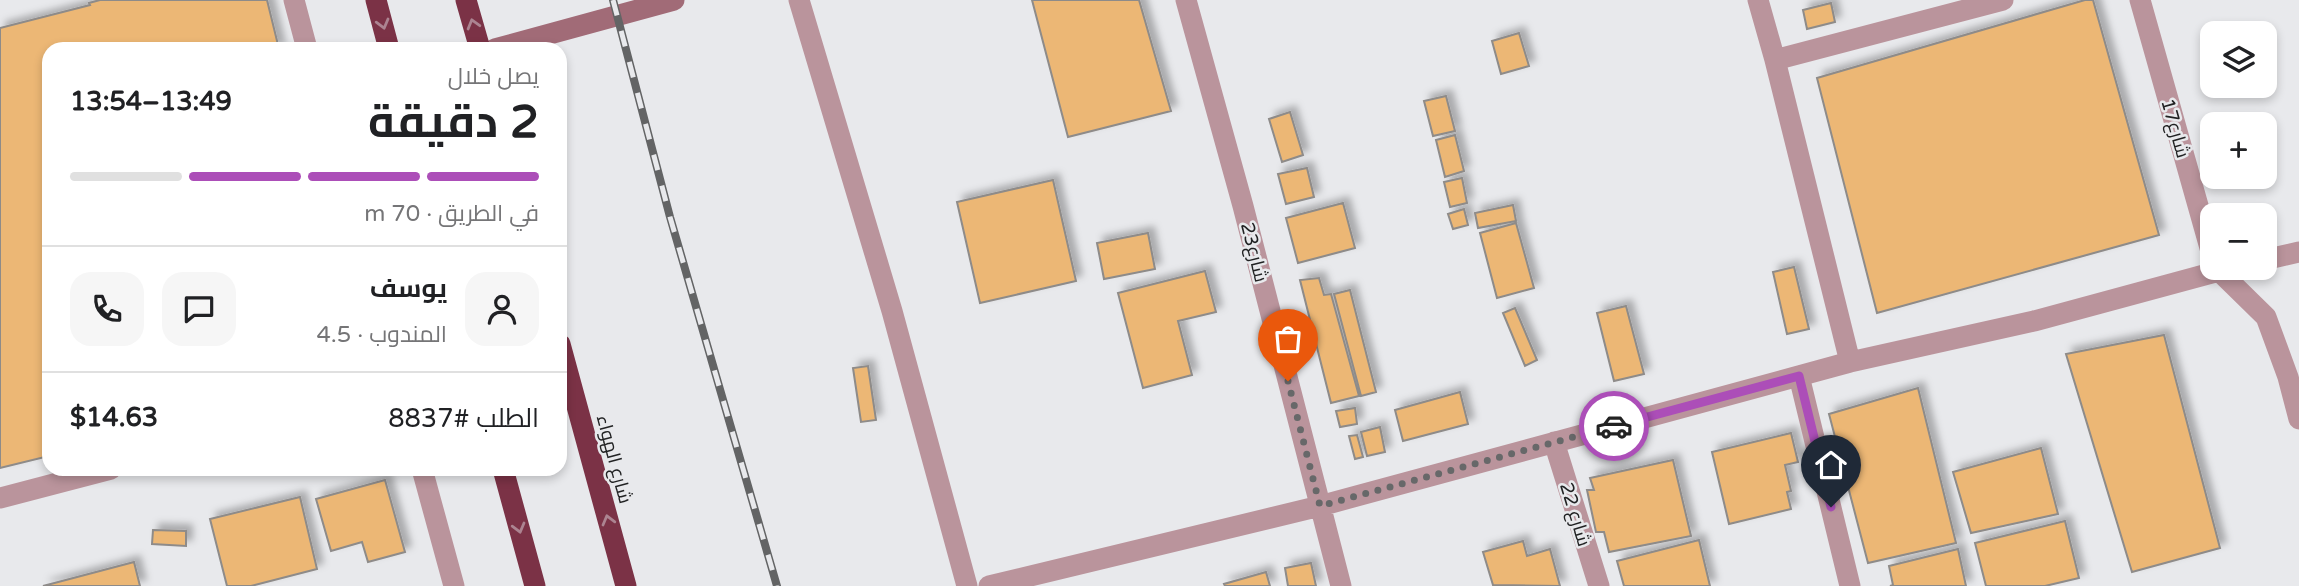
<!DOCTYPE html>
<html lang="ar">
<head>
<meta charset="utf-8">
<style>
  :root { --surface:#fff; --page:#f6f6f6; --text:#202124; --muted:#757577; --line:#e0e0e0; --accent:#ac4eb8 }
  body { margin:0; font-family:"Varela Round",Cairo,sans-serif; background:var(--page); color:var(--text); direction:rtl; height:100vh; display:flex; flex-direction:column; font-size:26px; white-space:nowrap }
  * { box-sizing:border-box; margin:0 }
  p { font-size:23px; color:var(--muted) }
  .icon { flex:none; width:38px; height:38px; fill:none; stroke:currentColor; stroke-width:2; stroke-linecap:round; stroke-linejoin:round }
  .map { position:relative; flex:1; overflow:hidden; direction:ltr }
  .sheet { position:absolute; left:42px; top:42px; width:525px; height:434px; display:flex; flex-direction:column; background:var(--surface); border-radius:21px; box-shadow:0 4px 10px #0003; direction:rtl }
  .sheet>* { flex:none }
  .fabs { position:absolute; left:2200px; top:21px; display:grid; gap:14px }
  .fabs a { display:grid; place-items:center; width:77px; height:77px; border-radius:14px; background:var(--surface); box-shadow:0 4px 10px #0003; font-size:35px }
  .pin { position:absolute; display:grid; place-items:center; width:60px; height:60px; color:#fff; margin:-72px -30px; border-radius:50% 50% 50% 0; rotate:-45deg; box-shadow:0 0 7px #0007 }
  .pin .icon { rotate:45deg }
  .courier { position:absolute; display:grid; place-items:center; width:70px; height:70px; margin:-35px; border:5px solid #ac4eb8; border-radius:50%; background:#fff; color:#222; box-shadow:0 2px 9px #0007 }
  .head em { font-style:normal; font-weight:700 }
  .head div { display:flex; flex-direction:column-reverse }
  .head { display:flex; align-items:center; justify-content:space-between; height:119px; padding:0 28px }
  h1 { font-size:46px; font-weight:700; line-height:52px }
  .bar { display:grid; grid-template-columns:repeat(4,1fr); gap:10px 7px; align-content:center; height:84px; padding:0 28px }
  .bar i { height:9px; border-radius:5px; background:var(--line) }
  .bar .active { background:var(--accent) }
  .bar p { grid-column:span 4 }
  .line { display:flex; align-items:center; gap:18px; padding:0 28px; border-top:2px solid var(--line) }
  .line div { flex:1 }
  .round { display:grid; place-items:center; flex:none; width:74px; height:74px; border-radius:21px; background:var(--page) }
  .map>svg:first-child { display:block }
  .building { fill:#ecb774; stroke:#8e8b89; stroke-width:2; filter:url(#shadow) }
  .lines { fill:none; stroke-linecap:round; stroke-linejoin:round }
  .street { stroke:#ba949c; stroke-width:21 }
  .secondary { stroke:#a16b77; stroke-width:21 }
  .highway { stroke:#7b3246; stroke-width:21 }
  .rail-casing { stroke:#636465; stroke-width:8 }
  .rail { stroke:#e8e9ec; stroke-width:5; stroke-dasharray:16; stroke-linecap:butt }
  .oneway { stroke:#ac8491 }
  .done { stroke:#676869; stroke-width:7; stroke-dasharray:0 12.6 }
  .route { stroke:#ac4eb8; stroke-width:9 }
  .labels { text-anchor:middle; stroke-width:5; stroke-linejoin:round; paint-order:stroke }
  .street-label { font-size:19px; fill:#212223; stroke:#e8e9ec }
</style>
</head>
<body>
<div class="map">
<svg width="2299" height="586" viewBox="0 0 2299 586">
  <defs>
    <filter id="shadow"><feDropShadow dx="6" dy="-6" stdDeviation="3.5" flood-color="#0004"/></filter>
  </defs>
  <rect width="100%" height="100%" fill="#e8e9ec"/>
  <!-- building -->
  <path class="building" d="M100,0H267L279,49H49V456L0,468V28L90,5L89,3Z
    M1032,0H1139L1171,111L1068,137Z
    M2085,0H2093L2159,235L1877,313L1817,78Z
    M1831,3L1835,22L1807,29L1803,10Z
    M1519,33L1529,66L1501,74L1492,41Z
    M1446,96L1455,131L1433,136L1424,101Z
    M1290,112L1303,155L1282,162L1269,119Z
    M1455,135L1464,171L1445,177L1436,140Z
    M1307,168L1314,197L1286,204L1278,174Z
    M1462,178L1467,203L1450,207L1444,182Z
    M1053,180L1076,281L980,303L957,202Z
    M1343,203L1355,248L1298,263L1286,218Z
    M1513,205L1516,221L1478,228L1475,213Z
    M1464,209L1468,225L1453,229L1448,214Z
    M1516,223L1534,288L1497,298L1480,233Z
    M1148,233L1155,269L1104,279L1097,243Z
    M1794,267L1809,329L1787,334L1773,272Z
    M1205,271L1216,312L1178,321L1192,375L1143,388L1118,293Z
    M1319,278L1324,295L1331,294L1359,396L1331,403L1300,280Z
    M1350,290L1376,392L1361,396L1334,294Z
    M1626,306L1644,374L1614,381L1597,313Z
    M1515,308L1537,360L1525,366L1503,313Z
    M2164,335L2220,548L2132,572L2066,354Z
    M868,366L876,420L861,422L853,368Z
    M1918,388L1956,543L1868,563L1829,414Z
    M1460,392L1468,424L1403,441L1395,410Z
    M1355,408L1357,424L1340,427L1336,411Z
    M1380,427L1385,452L1367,456L1361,432Z
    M1791,433L1798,462L1785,465L1791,491L1787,492L1791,509L1729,524L1712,452Z
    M1357,435L1363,457L1355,459L1349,436Z
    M2041,448L2058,514L1971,533L1953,472Z
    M1673,460L1691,536L1609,552L1604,532H1596L1587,490H1594L1590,478Z
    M385,480L405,552L368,562L362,542L331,551L316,499Z
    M300,497L317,569L251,586H227L210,519Z
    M2065,521L2079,578L2045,586H1986L1975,543Z
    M153,530L186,531V546L152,544Z
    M1699,540L1710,586H1624L1617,561Z
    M1523,541L1527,556L1550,549L1560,586L1493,585L1483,552Z
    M1958,549L1966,586H1890L1893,585L1889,566Z
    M134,562L140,586H43Z
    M1311,563L1316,586H1288L1285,568Z
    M1266,572L1270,586H1225L1224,584Z"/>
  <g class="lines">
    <!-- street -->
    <path class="street" d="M294,0L307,49
      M799,0L892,311L967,586
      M1186,0L1243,206L1341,586
      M1758,0L1775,60L1850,362
      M2140,0L2212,255
      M1775,60L2003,0
      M2264,260L2299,252
      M2216,268L2266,317L2288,377L2299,419
      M1799,376L1850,586
      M1554,442L1599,586
      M422,469L454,586
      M0,498L111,469
      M989,586L1320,506L1850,362L2034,321L2230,268"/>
    <!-- secondary -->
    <path class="secondary" d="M495,49L674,0"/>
    <!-- highway -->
    <path class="highway" d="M376,0L389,49
      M466,0L480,49
      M560,344L626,586
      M503,469L535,586"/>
    <defs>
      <path id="rail" d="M613,0L670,217L777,586"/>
    </defs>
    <!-- rail casing -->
    <use href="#rail" class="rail-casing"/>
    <!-- rail -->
    <use href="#rail" class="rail"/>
  </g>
  <!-- one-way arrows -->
  <defs><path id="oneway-chevron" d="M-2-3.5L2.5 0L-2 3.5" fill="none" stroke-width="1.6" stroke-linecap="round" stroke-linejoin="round" transform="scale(1.75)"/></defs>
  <g class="oneway">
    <use href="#oneway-chevron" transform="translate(383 24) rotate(75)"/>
    <use href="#oneway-chevron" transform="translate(473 24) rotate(-106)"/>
    <use href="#oneway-chevron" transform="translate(608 520) rotate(-105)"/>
    <use href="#oneway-chevron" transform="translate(519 528) rotate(75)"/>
  </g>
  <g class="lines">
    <!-- done -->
    <path class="done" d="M1288,381L1320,506L1614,426"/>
    <!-- route -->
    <path class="route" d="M1614,426L1799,376L1831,507"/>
  </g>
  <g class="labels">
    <!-- street labels -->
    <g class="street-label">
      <text transform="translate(2176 128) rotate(74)" y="7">شارع17</text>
      <text transform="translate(1255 252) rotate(76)" y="7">شارع23</text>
      <text transform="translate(615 459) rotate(75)" y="7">شارع الهواء</text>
      <text transform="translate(1576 514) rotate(73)" y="7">شارع 22</text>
    </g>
  </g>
</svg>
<div class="fabs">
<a><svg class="icon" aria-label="layers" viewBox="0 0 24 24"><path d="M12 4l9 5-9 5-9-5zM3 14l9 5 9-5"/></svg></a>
<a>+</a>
<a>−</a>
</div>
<div class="pin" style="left:1288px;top:381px;background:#ea580c"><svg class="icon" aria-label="bag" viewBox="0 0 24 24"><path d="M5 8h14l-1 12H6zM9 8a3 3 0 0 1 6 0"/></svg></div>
<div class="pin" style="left:1831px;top:507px;background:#1f2937"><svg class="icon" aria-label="home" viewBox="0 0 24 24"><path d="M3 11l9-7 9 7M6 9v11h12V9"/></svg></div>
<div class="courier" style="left:1614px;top:426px"><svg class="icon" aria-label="car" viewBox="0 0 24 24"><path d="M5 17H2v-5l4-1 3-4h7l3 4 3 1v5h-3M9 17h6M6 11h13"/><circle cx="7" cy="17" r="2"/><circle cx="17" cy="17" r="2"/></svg></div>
<section class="sheet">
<div class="head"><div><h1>2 دقيقة</h1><p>يصل خلال</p></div><em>13:49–13:54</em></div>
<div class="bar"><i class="active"></i><i class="active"></i><i class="active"></i><i></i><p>في الطريق · 70 m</p></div>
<div class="line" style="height:126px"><a class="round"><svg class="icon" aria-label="person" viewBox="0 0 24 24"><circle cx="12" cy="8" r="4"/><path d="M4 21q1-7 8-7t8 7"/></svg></a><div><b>يوسف</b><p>المندوب · 4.5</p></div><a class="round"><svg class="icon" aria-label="chat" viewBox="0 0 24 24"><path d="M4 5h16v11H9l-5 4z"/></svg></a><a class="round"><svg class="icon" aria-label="phone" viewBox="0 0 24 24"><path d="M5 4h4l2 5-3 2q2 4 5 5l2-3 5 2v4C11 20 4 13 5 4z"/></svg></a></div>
<div class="line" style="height:91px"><div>الطلب #8837</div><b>$14.63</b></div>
</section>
</div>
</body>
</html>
